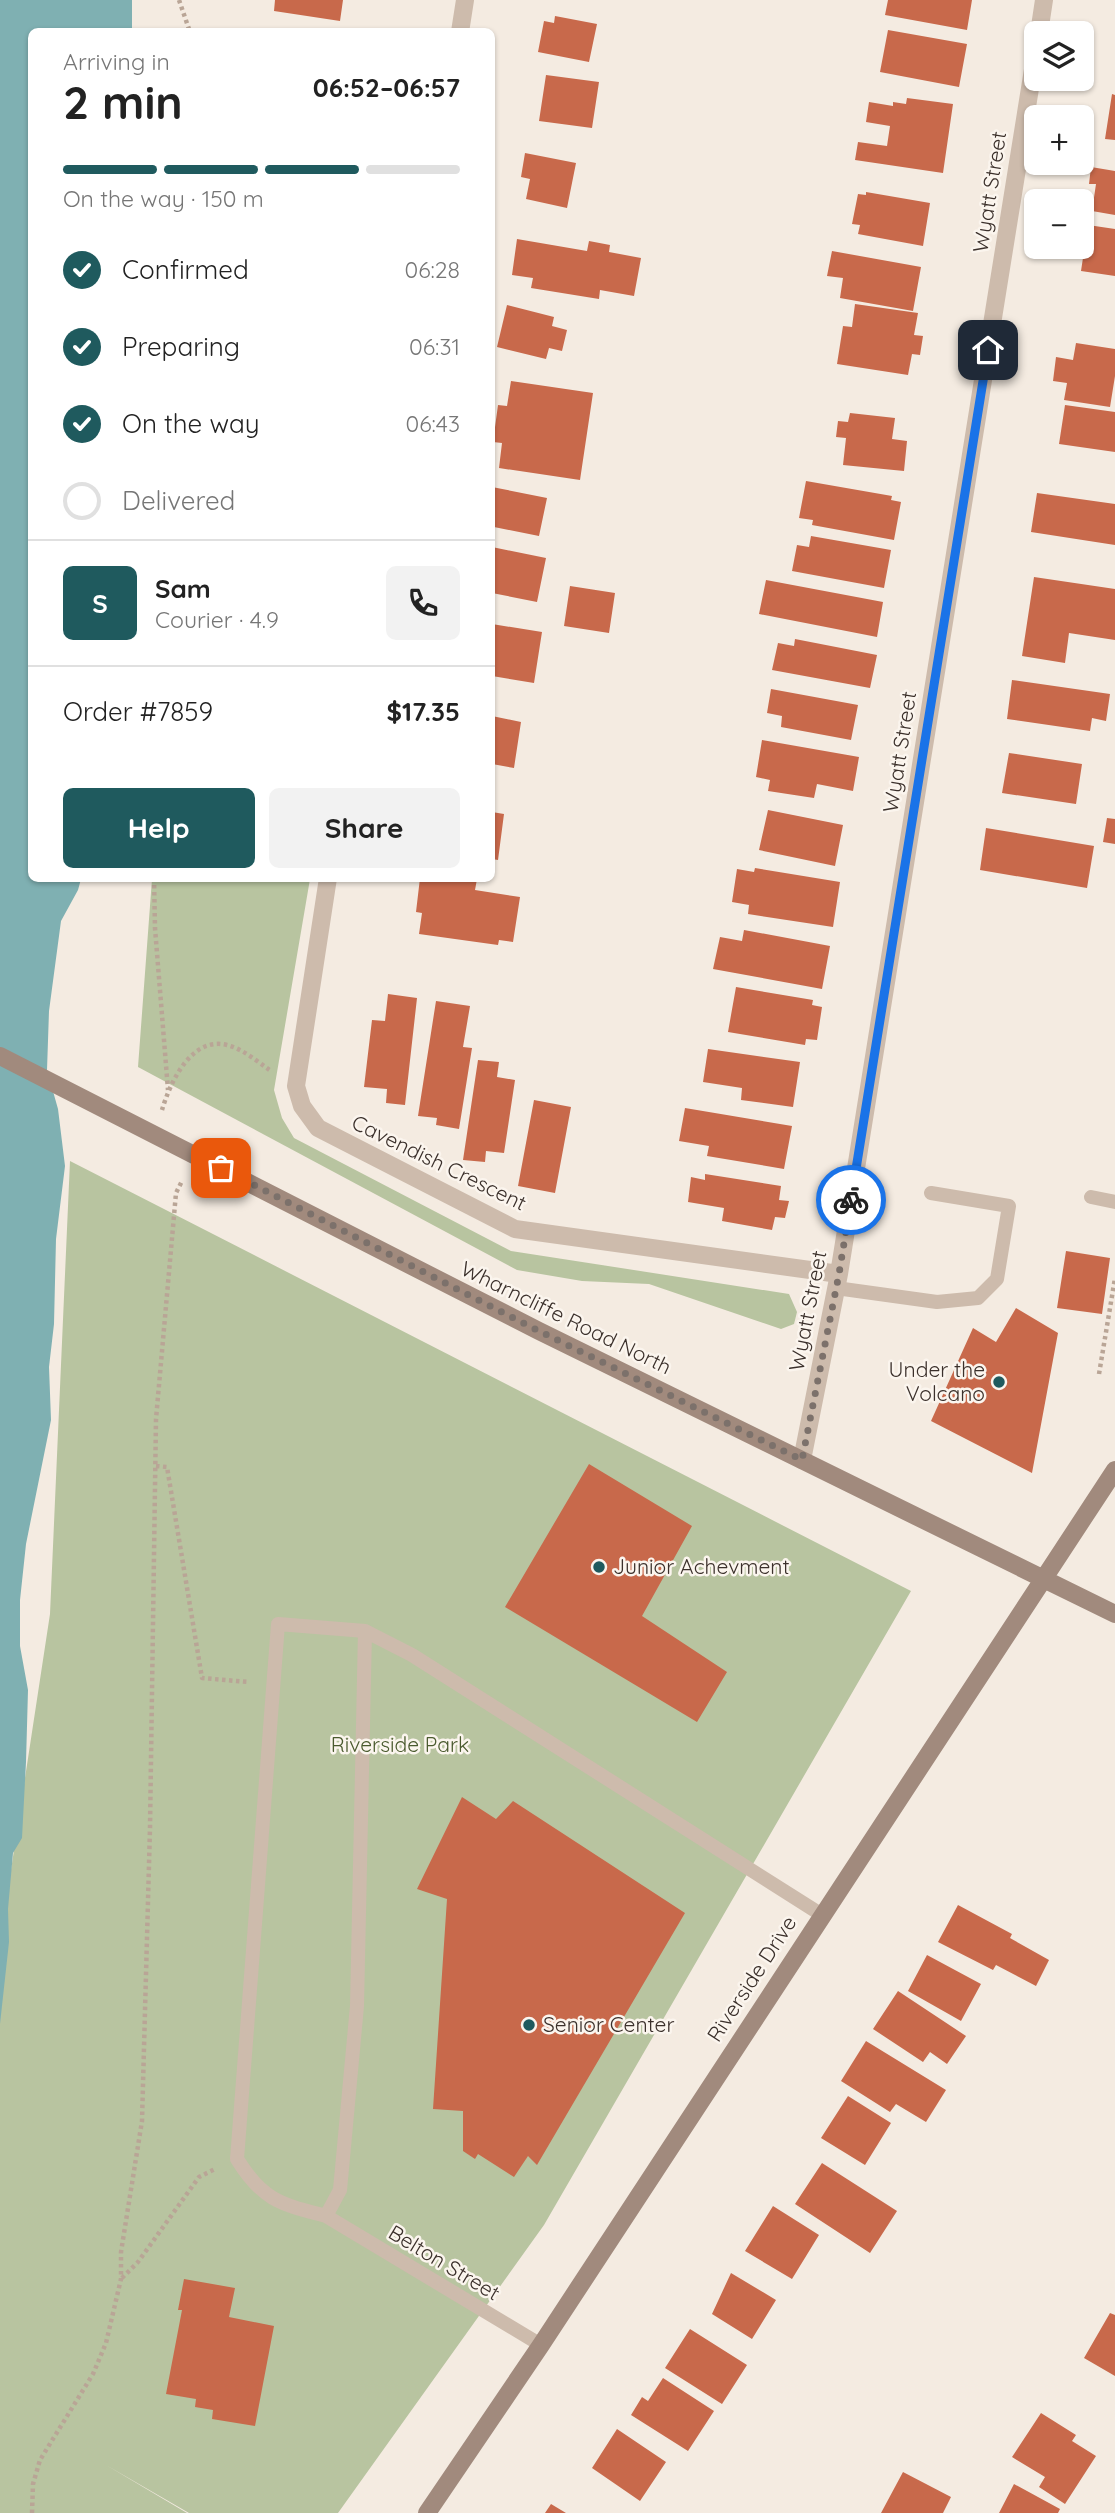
<!DOCTYPE html>
<html lang="en">
<head>
<meta charset="utf-8">
<style>
  :root { --surface:#fff; --page:#f2f2f2; --text:#222; --muted:#767676; --line:#e0e0e0; --accent:#1f5a5e }
  body { margin:0; font-family:Quicksand,sans-serif; background:var(--page); color:var(--text); height:100vh; display:flex; flex-direction:column; font-size:26px; white-space:nowrap }
  * { box-sizing:border-box; margin:0 }
  p { font-size:23px; color:var(--muted) }
  .icon { flex:none; width:38px; height:38px; fill:none; stroke:currentColor; stroke-width:2; stroke-linecap:round; stroke-linejoin:round }
  .map { position:relative; flex:1; overflow:hidden }
  .details { position:absolute; left:28px; top:28px; width:467px; height:854px; display:flex; flex-direction:column; background:var(--surface); border-radius:10px; box-shadow:0 2px 5px #0004 }
  .details>* { flex:none }
  .fabs { position:absolute; left:1024px; top:21px; display:grid; gap:14px }
  .fabs a { display:grid; place-items:center; width:70px; height:70px; border-radius:10px; background:var(--surface); box-shadow:0 2px 5px #0004; font-size:35px }
  .pin { position:absolute; display:grid; place-items:center; width:60px; height:60px; color:#fff; margin:-30px; border-radius:14px; box-shadow:0 4px 10px #0006 }
  .courier { position:absolute; display:grid; place-items:center; width:70px; height:70px; margin:-35px; border:5px solid #1a73e8; border-radius:50%; background:#fff; color:#222; box-shadow:0 2px 9px #0007 }
  .overview em { font-style:normal; font-weight:700 }
  .overview div { display:flex; flex-direction:column-reverse }
  .overview { display:flex; align-items:center; justify-content:space-between; height:119px; padding:0 35px }
  h1 { font-size:46px; font-weight:700; line-height:52px }
  .bar { display:grid; grid-template-columns:repeat(4,1fr); gap:10px 7px; align-content:center; height:84px; padding:0 35px }
  .bar i { height:9px; border-radius:5px; background:var(--line) }
  .bar .active { background:var(--accent) }
  .bar p { grid-column:span 4 }
  .line { display:flex; align-items:center; gap:18px; padding:0 35px; border-top:2px solid var(--line) }
  .line div { flex:1 }
  .round { display:grid; place-items:center; flex:none; width:74px; height:74px; border-radius:10px; background:var(--page) }
  ol { padding:0 35px; list-style:none }
  li { display:flex; align-items:center; gap:21px; height:77px }
  li p { margin-inline-start:auto }
  li .icon { padding:7px; border-radius:50%; background:var(--accent); color:#fff; stroke-width:4 }
  li:last-child { color:var(--muted) }
  li i { width:38px; height:38px; border:4px solid var(--line); border-radius:50% }
  .button { display:flex; gap:14px; margin-top:auto; padding:14px 35px }
  .button a { flex:1; height:80px; border-radius:10px; background:var(--accent); color:#fff; font-size:28px; font-weight:700; line-height:80px; text-align:center }
  .button a+a { background:var(--page); color:var(--text) }
  .map>svg:first-child { display:block }
  .green { fill:#b8c4a0 }
  .water { fill:#7fb0b2 }
  .building { fill:#c8694b }
  .lines { fill:none; stroke-linecap:round; stroke-linejoin:round }
  .path { stroke:#b9a596; stroke-width:4.5; stroke-dasharray:3.5 3.5; stroke-linecap:butt }
  .service { stroke:#cdbbac; stroke-width:14 }
  .minor { stroke:#cdbbac; stroke-width:18 }
  .secondary { stroke:#a18a7d; stroke-width:18 }
  .done { stroke:#7c716b; stroke-width:7; stroke-dasharray:0 12.6 }
  .route { stroke:#1a73e8; stroke-width:9 }
  .poi-dot { fill:#1f5a5e; stroke:#fbf5ee; stroke-width:2.5 }
  .labels { text-anchor:middle; stroke-width:5; stroke-linejoin:round; paint-order:stroke }
  .street-label { font-size:21px; fill:#3b302b; stroke:#fbf5ee }
  .poi-label { font-size:21px; fill:#3b302b; stroke:#fbf5ee; text-anchor:start }
  .park-label { font-size:21px; fill:#4a5a2e; stroke:#fbf5ee }
</style>
</head>
<body>
<div class="map">
<svg width="1115" height="2513" viewBox="0 0 1115 2513">
  <rect width="100%" height="100%" fill="#f4ebe1"/>
  <!-- green -->
  <path class="green" d="M152,879H310L274,1090L282,1118L294,1138L511,1251L789,1294L797,1312L794,1324L781,1329L649,1284L582,1281L517,1270L138,1067Z
    M70,1161L911,1591L544,2225L338,2513H189L106,2465L187,2513H0V1942L50,1614Z"/>
  <!-- water -->
  <path class="water" d="M0,0H132V31L32,32V878L81,879L78,890L61,921L49,1011L47,1070L58,1109L65,1166L56,1239L54,1324L49,1367L51,1420L26,1544L20,1600V1646L28,1690L26,1762L22,1838L13,1853L8,1909L9,1942L0,2024Z"/>
  <!-- building -->
  <path class="building" d="M275,0H343L340,21L274,11Z
    M888,0H972L967,30L885,15Z
    M555,16L597,24L589,62L538,52L544,21L554,23Z
    M888,30L967,44L959,87L880,72Z
    M546,75L599,82L592,128L539,121Z
    M1112,94L1115,95V140L1105,139Z
    M907,98L953,104L943,173L855,160L858,142L887,146L890,126L866,122L869,102L893,106V102L906,104Z
    M525,153L576,163L567,208L526,199L530,179L521,177Z
    M1091,167L1115,171V215L1092,211L1096,184H1089Z
    M866,192L930,203L923,246L858,234L860,225L852,224L858,194L866,195Z
    M1088,225L1115,229V276L1081,271Z
    M517,239L587,251L589,241L610,245L609,252L641,258L634,296L600,290L599,299L531,288L533,278L512,275Z
    M832,251L921,267L913,311L840,298L843,278L827,276Z
    M855,304L918,313L914,335L923,336L920,355L912,354L908,375L837,364L843,326L852,327Z
    M507,305L554,317L552,326L567,330L562,351L549,348L546,359L497,347Z
    M1076,343L1115,349V376L1110,407L1064,400L1067,383L1053,381L1056,357L1073,360Z
    M511,381L593,393L580,480L499,468L502,443L493,442L498,405L507,406Z
    M1065,405L1115,412V452L1059,444Z
    M850,413L895,418L892,439L907,441L904,471L843,465L846,438L836,437L838,421L848,422Z
    M806,481L892,496L891,500L901,502L894,540L812,525L813,520L799,518Z
    M492,487L547,498L539,536L494,527L492,533Z
    M1037,493L1115,504V545L1031,532Z
    M811,536L891,550L884,588L792,571L797,545L809,547Z
    M492,547L546,558L537,602L492,593Z
    M1034,577L1115,589V640L1069,633L1065,663L1022,656Z
    M766,580L883,602L877,637L759,614Z
    M570,586L615,593L609,633L564,626Z
    M492,624L542,632L534,683L492,676Z
    M795,639L877,655L870,688L772,670L778,643L794,646Z
    M1012,680L1110,694L1106,721L1092,718L1090,731L1007,719Z
    M771,689L858,705L851,740L781,727L782,716L767,713Z
    M492,716L521,722L514,768L492,764Z
    M762,740L859,757L853,791L817,784L814,798L768,791L770,780L756,777Z
    M1009,753L1082,764L1076,804L1002,793Z
    M768,810L843,825L835,866L759,850Z
    M492,812L504,814L498,860L492,859Z
    M1107,818L1115,819V844L1103,842Z
    M986,828L1094,846L1087,888L980,870Z
    M755,868L840,882L833,927L748,914L749,905L732,902L737,869L754,872Z
    M420,878L477,879L475,890L520,897L513,942L499,940L498,945L419,934L422,913L416,912Z
    M744,930L830,946L822,989L713,969L720,937L742,941Z
    M736,987L813,1000L812,1005L822,1007L817,1040L806,1039L805,1045L728,1032Z
    M388,994L417,998L405,1105L386,1103L387,1089L364,1087L372,1020L385,1021Z
    M436,1001L470,1006L463,1047L472,1048L459,1129L436,1125L437,1118L418,1116Z
    M708,1049L800,1062L793,1107L741,1100L742,1088L703,1082Z
    M478,1060L499,1062L497,1077L515,1080L504,1153L486,1151L485,1162L463,1160Z
    M534,1100L571,1107L555,1193L518,1186Z
    M685,1108L792,1126L784,1169L707,1156L709,1146L679,1141Z
    M705,1174L781,1186L779,1200L789,1201L785,1218L775,1217L772,1230L722,1221L724,1208L688,1202L691,1177L705,1180Z
    M1066,1251L1110,1258L1102,1314L1057,1308Z
    M1016,1308L1058,1333L1032,1473L931,1421L973,1328L996,1342Z
    M589,1464L692,1526L642,1616L727,1672L697,1722L505,1607Z
    M462,1797L496,1819L513,1801L685,1913L537,2165L528,2156L514,2177L478,2154L475,2159L463,2151V2111L433,2109L447,1899L417,1889Z
    M958,1905L1012,1934L1010,1938L1049,1960L1036,1986L996,1965L993,1970L938,1942Z
    M927,1955L981,1984L961,2021L908,1991Z
    M898,1991L966,2036L947,2064L930,2052L923,2062L873,2029Z
    M866,2041L946,2090L926,2122L896,2104L890,2112L841,2081Z
    M848,2096L891,2123L865,2165L821,2138Z
    M822,2163L897,2211L870,2253L795,2204Z
    M773,2206L819,2235L792,2279L745,2251Z
    M731,2273L776,2300L752,2339L712,2314Z
    M184,2279L235,2288L229,2317L274,2326L255,2426L212,2419L213,2410L195,2407L196,2399L166,2394L182,2310H178Z
    M1110,2313L1115,2315V2376L1084,2358Z
    M690,2329L747,2365L722,2404L665,2368Z
    M663,2378L714,2411L688,2451L631,2415L642,2397L648,2401Z
    M1041,2413L1076,2435L1072,2441L1096,2456L1065,2504L1039,2487L1045,2477L1012,2457Z
    M617,2429L666,2462L640,2501L592,2468Z
    M903,2472L951,2497L943,2513H881Z
    M1014,2484L1060,2509L1058,2513H999Z
    M551,2504L566,2513H545Z"/>
  <g class="lines">
    <!-- path -->
    <path class="path" d="M179,0L190,32
      M154,878L155,928L168,1090
      M162,1110C170,1083 191,1036 227,1045C243,1049 258,1062 271,1071
      M1099,1374L1115,1278
      M156,1466L167,1467L202,1678L248,1682
      M122,2278L138,2262L199,2177L215,2169
      M32,2513L33,2484L40,2460L93,2374L106,2343L121,2279V2252L142,2121L150,1828L156,1419L176,1193L182,1181"/>
    <!-- service -->
    <path class="service" d="M1091,1197L1115,1202
      M836,1288L937,1302L978,1298L997,1279L1009,1206L931,1193
      M365,1631L357,2006L340,2190L326,2216C281,2204 263,2201 237,2159L278,1624L365,1631L412,1655L822,1915
      M326,2216L541,2345"/>
    <!-- minor -->
    <path class="minor" d="M460,32L465,0
      M1039,33L1044,0
      M328,878L296,1086L302,1106L318,1128L515,1229L839,1274
      M802,1460L839,1274L1036,51"/>
    <!-- secondary -->
    <path class="secondary" d="M0,1056L539,1331L1115,1614
      M427,2513L541,2345L1115,1470"/>
  </g>
  <g class="lines">
    <!-- done -->
    <path class="done" d="M221,1168L539,1331L802,1460L839,1274L851,1200"/>
    <!-- route -->
    <path class="route" d="M851,1200L988,350"/>
  </g>
  <!-- markers -->
  <g class="poi-dot">
    <circle cx="999" cy="1382" r="7"/>
    <circle cx="599" cy="1567" r="7"/>
    <circle cx="529" cy="2025" r="7"/>
  </g>
  <g class="labels">
    <!-- street labels -->
    <g class="street-label">
      <text transform="translate(990 192) rotate(-81)" y="7">Wyatt Street</text>
      <text transform="translate(900 752) rotate(-81)" y="7">Wyatt Street</text>
      <text transform="translate(439 1163) rotate(26)" y="7">Cavendish Crescent</text>
      <text transform="translate(808 1311) rotate(-79)" y="7">Wyatt Street</text>
      <text transform="translate(566 1318) rotate(26)" y="7">Wharncliffe Road North</text>
      <text transform="translate(752 1979) rotate(-57)" y="7">Riverside Drive</text>
      <text transform="translate(444 2263) rotate(31)" y="7">Belton Street</text>
    </g>
    <!-- poi labels -->
    <g class="poi-label">
      <text x="985" y="1377" text-anchor="end">Under the<tspan x="985" dy="24">Volcano</tspan></text>
      <text x="613" y="1574">Junior Achevment</text>
      <text x="543" y="2032">Senior Center</text>
    </g>
    <!-- park labels -->
    <g class="park-label">
      <text x="400" y="1752">Riverside Park</text>
    </g>
  </g>
</svg>
<div class="fabs">
<a><svg class="icon" aria-label="layers" viewBox="0 0 24 24"><path d="M12 4l9 5-9 5-9-5zM3 14l9 5 9-5"/></svg></a>
<a>+</a>
<a>−</a>
</div>
<div class="pin" style="left:221px;top:1168px;background:#ea580c"><svg class="icon" aria-label="bag" viewBox="0 0 24 24"><path d="M5 8h14l-1 12H6zM9 8a3 3 0 0 1 6 0"/></svg></div>
<div class="pin" style="left:988px;top:350px;background:#1f2937"><svg class="icon" aria-label="home" viewBox="0 0 24 24"><path d="M3 11l9-7 9 7M6 9v11h12V9"/></svg></div>
<div class="courier" style="left:851px;top:1200px"><svg class="icon" aria-label="bike" viewBox="0 0 24 24"><circle cx="6" cy="16" r="4"/><circle cx="18" cy="16" r="4"/><path d="M6 16l4-8h5l3 8M10 8l3 8H6M13 5h3"/></svg></div>
<section class="details">
<div class="overview"><div><h1>2 min</h1><p>Arriving in</p></div><em>06:52–06:57</em></div>
<div class="bar"><i class="active"></i><i class="active"></i><i class="active"></i><i></i><p>On the way · 150 m</p></div>
<ol>
<li><svg class="icon" aria-label="check" viewBox="0 0 24 24"><path d="M5 12l5 5 9-10"/></svg>Confirmed<p>06:28</p></li>
<li><svg class="icon" aria-label="check" viewBox="0 0 24 24"><path d="M5 12l5 5 9-10"/></svg>Preparing<p>06:31</p></li>
<li><svg class="icon" aria-label="check" viewBox="0 0 24 24"><path d="M5 12l5 5 9-10"/></svg>On the way<p>06:43</p></li>
<li><i></i>Delivered</li>
</ol>
<div class="line" style="height:126px"><b class="round" style="background:var(--accent);color:#fff">S</b><div><b>Sam</b><p>Courier · 4.9</p></div><a class="round"><svg class="icon" aria-label="phone" viewBox="0 0 24 24"><path d="M5 4h4l2 5-3 2q2 4 5 5l2-3 5 2v4C11 20 4 13 5 4z"/></svg></a></div>
<div class="line" style="height:91px"><div>Order #7859</div><b>$17.35</b></div>
<div class="button"><a>Help</a><a>Share</a></div>
</section>
</div>
</body>
</html>
